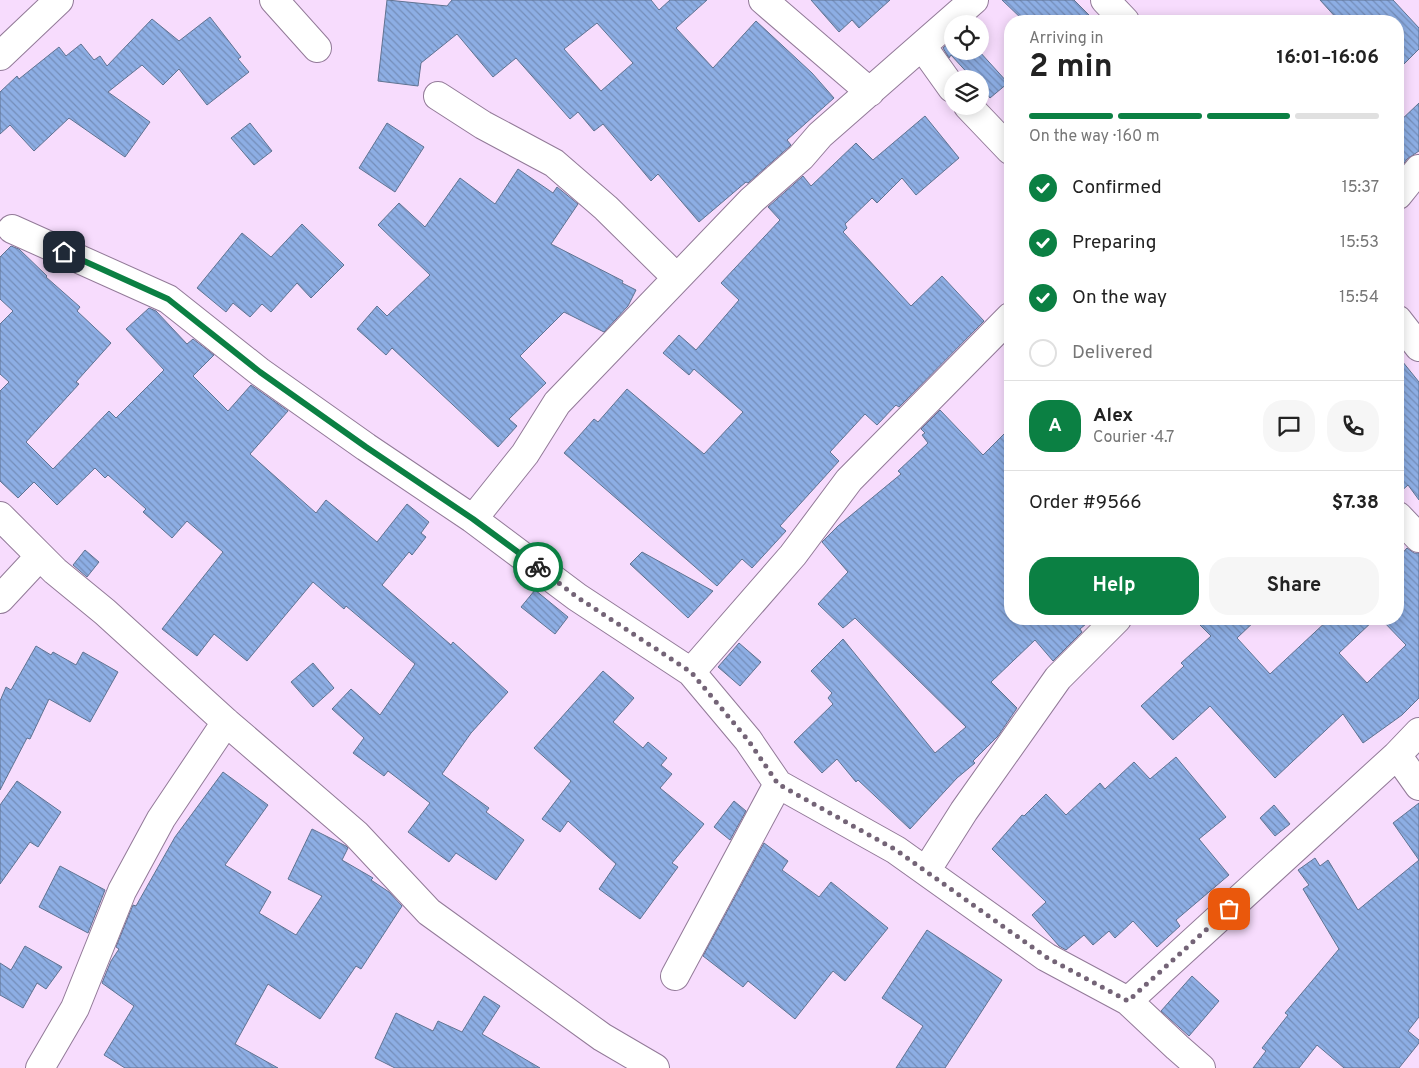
<!DOCTYPE html>
<html lang="en">
<head>
<meta charset="utf-8">
<style>
  :root { --surface:#fff; --page:#f6f6f6; --text:#222; --muted:#767676; --line:#e0e0e0; --accent:#0b8043 }
  body { margin:0; font-family:Overpass,sans-serif; background:var(--page); color:var(--text); height:100vh; display:flex; flex-direction:column; font-size:19px; white-space:nowrap }
  * { box-sizing:border-box; margin:0 }
  p { font-size:16px; color:var(--muted) }
  .icon { flex:none; width:28px; height:28px; fill:none; stroke:currentColor; stroke-width:2; stroke-linecap:round; stroke-linejoin:round }
  .map { position:relative; flex:1; overflow:hidden }
  .panel { position:absolute; left:1004px; top:15px; width:400px; height:610px; display:flex; flex-direction:column; background:var(--surface); border-radius:20px; box-shadow:0 2px 12px #0003 }
  .panel>* { flex:none }
  .fabs { position:absolute; left:944px; top:15px; display:grid; gap:10px }
  .fabs a { display:grid; place-items:center; width:45px; height:45px; border-radius:50%; background:var(--surface); box-shadow:0 2px 12px #0003; font-size:25px }
  .pin { position:absolute; display:grid; place-items:center; width:42px; height:42px; color:#fff; margin:-21px; border-radius:10px; box-shadow:0 2px 8px #0006 }
  .courier { position:absolute; display:grid; place-items:center; width:50px; height:50px; margin:-25px; border:4px solid #0b8043; border-radius:50%; background:#fff; color:#222; box-shadow:0 1px 6px #0007 }
  .summary em { font-style:normal; font-weight:700 }
  .summary div { display:flex; flex-direction:column-reverse }
  .summary { display:flex; align-items:center; justify-content:space-between; height:85px; padding:0 25px }
  h1 { font-size:32px; font-weight:700; line-height:38px }
  .bar { display:grid; grid-template-columns:repeat(4,1fr); gap:8px 5px; align-content:center; height:60px; padding:0 25px }
  .bar i { height:6px; border-radius:4px; background:var(--line) }
  .bar .selected { background:var(--accent) }
  .bar p { grid-column:span 4 }
  .line { display:flex; align-items:center; gap:12px; padding:0 25px; border-top:1px solid var(--line) }
  .line div { flex:1 }
  .round { display:grid; place-items:center; flex:none; width:52px; height:52px; border-radius:20px; background:var(--page) }
  ol { padding:0 25px; list-style:none }
  li { display:flex; align-items:center; gap:15px; height:55px }
  li p { margin-inline-start:auto }
  li .icon { padding:5px; border-radius:50%; background:var(--accent); color:#fff; stroke-width:4 }
  li:last-child { color:var(--muted) }
  li i { width:28px; height:28px; border:2px solid var(--line); border-radius:50% }
  .button { display:flex; gap:10px; margin-top:auto; padding:10px 25px }
  .button a { flex:1; height:58px; border-radius:20px; background:var(--accent); color:#fff; font-size:20px; font-weight:700; line-height:58px; text-align:center }
  .button a+a { background:var(--page); color:var(--text) }
  .map>svg:first-child { display:block }
  .building { fill:url(#building-back-hatch); stroke:#607391; fill-rule:evenodd }
  .lines { fill:none; stroke-linecap:round; stroke-linejoin:round }
  .minor-casing { stroke:#927a98; stroke-width:30 }
  .minor { stroke:#fff; stroke-width:28 }
  .done { stroke:#746477; stroke-width:5; stroke-dasharray:0 9 }
  .route { stroke:#0b8043; stroke-width:6 }
</style>
</head>
<body>
<div class="map">
<svg width="1419" height="1068" viewBox="0 0 1419 1068">
  <defs>
    <pattern id="building-back-hatch" width="6" height="6" patternUnits="userSpaceOnUse" patternTransform="scale(1.25)"><rect width="6" height="6" fill="#8daee4"/><path d="M-1 5l2 2M0 0l6 6M5-1l2 2" fill="none" stroke="#748db9"/></pattern>
  </defs>
  <rect width="100%" height="100%" fill="#f7dcfd"/>
  <!-- building -->
  <path class="building" d="M387,0L447,6L452,0H651L659,10L670,0H707L676,28L713,68L756,21L812,73L834,98L787,140L791,145L790,146L748,183L746,182L699,222L658,174L651,181L603,124L594,131L578,112L570,119L516,58L493,77L457,34L421,63L418,86L378,81ZM597,23L633,63L601,91L564,49Z
    M811,0H890L859,28L852,20L839,32Z
    M1002,0H1074L1095,21H1024Z
    M1320,0H1393L1419,28V49L1398,70V21H1339Z
    M210,17L241,57L238,59L249,72L207,105L179,69L163,85L142,65L108,92L150,122L125,157L69,118L34,151L10,125L0,134V92L17,76L19,79L59,47L66,56L81,44L94,60L100,56L107,66L152,19L179,41Z
    M952,40V51H979L1008,83L990,98L980,87V79H973L951,55L949,58L943,48Z
    M1419,103V151L1407,159L1398,171V123Z
    M925,116L959,158L916,195L902,178L877,203L872,198L845,224L847,228L843,232L911,306L942,276L984,321L899,407L896,405L877,425L865,414L830,452L839,461L780,526L786,531L752,568L742,559L717,586L564,453L594,419L598,422L627,389L704,454L743,412L694,369L689,375L663,353L679,335L696,350L739,300L721,283L780,220L768,207L803,176L811,186L856,143L873,160Z
    M250,123L272,151L254,165L231,138Z
    M387,123L424,147L395,192L359,168Z
    M518,169L553,193L557,187L578,204L551,244L623,281L622,283L636,290L628,306L604,332L564,312L520,356L546,383L509,419L517,426L498,447L392,348L386,355L357,329L377,306L387,316L430,275L378,225L399,203L425,227L460,178L495,204Z
    M302,224L344,265L311,298L297,283L271,312L262,304L250,317L233,303L226,312L197,288L242,233L271,257Z
    M11,246L19,249L47,276L46,277L80,307L77,311L111,343L76,382L79,384L26,442L53,469L109,411L116,418L164,370L126,329L149,308L156,311L187,344L193,339L214,355L193,376L228,411L251,385L288,411L250,454L316,513L326,500L377,542L407,504L429,522L421,533L426,537L412,555L409,552L382,585L451,645L453,642L508,692L471,733L442,774L489,808L486,812L524,840L496,880L456,853L449,862L408,832L430,803L388,771L384,776L353,753L364,738L332,709L351,689L380,715L415,664L346,606L344,609L313,582L247,661L214,634L197,656L162,629L223,552L187,521L172,538L143,512L146,509L108,475L105,478L95,468L57,505L34,482L18,498L0,481V391L9,382L0,374V324L13,311L0,299V257Z
    M1398,356L1419,382V500L1408,485L1398,494Z
    M940,410L983,455L1010,428V619H1092L1080,629L1082,632L1053,661L1035,640L991,682L1017,708L998,736L973,761L975,763L957,778L910,829L858,780L856,782L837,759L822,773L794,742L833,704L828,698L832,693L811,671L843,639L935,753L966,727L855,618L843,628L818,604L848,572L822,542L838,526L901,474L898,471L928,443L922,435L925,433L921,429Z
    M1407,548L1414,553H1419V698L1402,715L1363,743L1343,714L1275,778L1210,706L1173,740L1141,706L1184,666L1181,663L1211,636L1194,619H1257L1237,638L1270,674L1329,619H1375L1339,653L1367,683L1406,645L1381,619H1398V558Z
    M85,550L99,562L87,577L73,565Z
    M642,552L713,591L688,618L630,564Z
    M535,590L568,617L555,634L521,607Z
    M739,643L761,662L740,686L718,667Z
    M36,646L51,655L53,652L76,665L83,652L118,672L90,722L49,699L30,739L27,738L0,790V701L6,687L11,690Z
    M313,663L334,688L313,707L291,682Z
    M603,671L634,698L613,722L643,748L648,742L667,758L661,765L672,774L660,788L704,824L672,863L678,867L640,919L599,889L616,864L568,821L560,832L542,819L571,781L534,748Z
    M1176,757L1226,817L1199,839L1229,875L1176,920L1180,926L1157,947L1133,921L1115,938L1109,931L1093,945L1084,935L1066,950L1059,946L1032,915L1046,902L992,849L1022,815L1024,816L1046,794L1066,815L1100,783L1105,789L1134,762L1150,779Z
    M223,772L268,805L225,865L271,892L259,913L296,935L322,896L288,879L312,829L346,846L348,848L342,860L373,878L371,880L389,892L402,906L361,969L356,966L320,1019L268,984L235,1044L278,1068H125L104,1055L134,1006L102,983L111,961L119,949L116,947L133,905L136,906L175,837Z
    M17,781L61,812L38,847L30,842L0,884V805Z
    M734,801L746,811L730,840L714,827Z
    M1419,803V1017L1408,1031L1419,1040V1043L1399,1068H1344L1317,1045L1299,1068H1253L1266,1051L1262,1048L1288,1015L1285,1013L1339,949L1303,889L1309,885L1298,870L1315,858L1320,866L1328,860L1358,910L1419,860L1393,823Z
    M1274,805L1290,824L1275,836L1260,818Z
    M764,843L788,861L782,870L819,897L831,882L888,928L845,981L833,971L795,1019L748,981L743,987L703,956Z
    M60,866L105,890L88,933L39,907Z
    M927,930L1002,980L945,1068H896L923,1026L882,998Z
    M25,946L62,967L46,989L37,983L23,1008L0,995V963L11,970Z
    M1192,976L1219,1001L1189,1036L1161,1011Z
    M484,996L500,1006L482,1034L540,1068H395L375,1058L396,1013L433,1031L438,1021L462,1032Z"/>
  <g class="lines">
    <defs>
      <path id="minor" d="M274,0L317,48
        M763,0L870,92
        M1105,0L1125,21
        M922,46L952,88
        M0,56L59,0
        M438,96L483,125L554,163L606,208L677,278
        M968,106L1010,150
        M1398,195L1419,169
        M12,229L168,299L260,372L366,447L473,519L577,597L691,672L748,740L778,784L896,850L1046,957L1128,1001L1177,1047L1201,1068
        M1398,320L1419,347
        M0,516L55,571L105,612L226,722L356,834L429,912L602,1037L655,1068
        M1398,516L1419,538
        M473,519L525,454L557,403L752,200L801,157L820,135L974,0
        M0,599L40,556
        M691,672L793,555L849,480L1010,317
        M1419,732L1397,755L1419,786
        M926,871L964,811L1058,678L1117,619
        M675,976L778,784
        M1128,1001L1397,755
        M40,1068L75,1008L122,891L161,819L226,722"/>
    </defs>
    <!-- minor casing -->
    <use href="#minor" class="minor-casing"/>
    <!-- minor -->
    <use href="#minor" class="minor"/>
  </g>
  <g class="lines">
    <!-- done -->
    <path class="done" d="M538,567L577,597L691,672L748,740L778,784L896,850L1046,957L1128,1001L1229,909"/>
    <!-- route -->
    <path class="route" d="M64,252L168,299L260,372L366,447L473,519L538,567"/>
  </g>
</svg>
<div class="fabs">
<a><svg class="icon" aria-label="locate" viewBox="0 0 24 24"><circle cx="12" cy="12" r="6"/><path d="M12 2v4M12 18v4M2 12h4M18 12h4"/></svg></a>
<a><svg class="icon" aria-label="layers" viewBox="0 0 24 24"><path d="M12 4l9 5-9 5-9-5zM3 14l9 5 9-5"/></svg></a>
</div>
<div class="pin" style="left:1229px;top:909px;background:#ea580c"><svg class="icon" aria-label="bag" viewBox="0 0 24 24"><path d="M5 8h14l-1 12H6zM9 8a3 3 0 0 1 6 0"/></svg></div>
<div class="pin" style="left:64px;top:252px;background:#1f2937"><svg class="icon" aria-label="home" viewBox="0 0 24 24"><path d="M3 11l9-7 9 7M6 9v11h12V9"/></svg></div>
<div class="courier" style="left:538px;top:567px"><svg class="icon" aria-label="bike" viewBox="0 0 24 24"><circle cx="6" cy="16" r="4"/><circle cx="18" cy="16" r="4"/><path d="M6 16l4-8h5l3 8M10 8l3 8H6M13 5h3"/></svg></div>
<section class="panel">
<div class="summary"><div><h1>2 min</h1><p>Arriving in</p></div><em>16:01–16:06</em></div>
<div class="bar"><i class="selected"></i><i class="selected"></i><i class="selected"></i><i></i><p>On the way · 160 m</p></div>
<ol>
<li><svg class="icon" aria-label="check" viewBox="0 0 24 24"><path d="M5 12l5 5 9-10"/></svg>Confirmed<p>15:37</p></li>
<li><svg class="icon" aria-label="check" viewBox="0 0 24 24"><path d="M5 12l5 5 9-10"/></svg>Preparing<p>15:53</p></li>
<li><svg class="icon" aria-label="check" viewBox="0 0 24 24"><path d="M5 12l5 5 9-10"/></svg>On the way<p>15:54</p></li>
<li><i></i>Delivered</li>
</ol>
<div class="line" style="height:90px"><b class="round" style="background:var(--accent);color:#fff">A</b><div><b>Alex</b><p>Courier · 4.7</p></div><a class="round"><svg class="icon" aria-label="chat" viewBox="0 0 24 24"><path d="M4 5h16v11H9l-5 4z"/></svg></a><a class="round"><svg class="icon" aria-label="phone" viewBox="0 0 24 24"><path d="M5 4h4l2 5-3 2q2 4 5 5l2-3 5 2v4C11 20 4 13 5 4z"/></svg></a></div>
<div class="line" style="height:65px"><div>Order #9566</div><b>$7.38</b></div>
<div class="button"><a>Help</a><a>Share</a></div>
</section>
</div>
</body>
</html>
